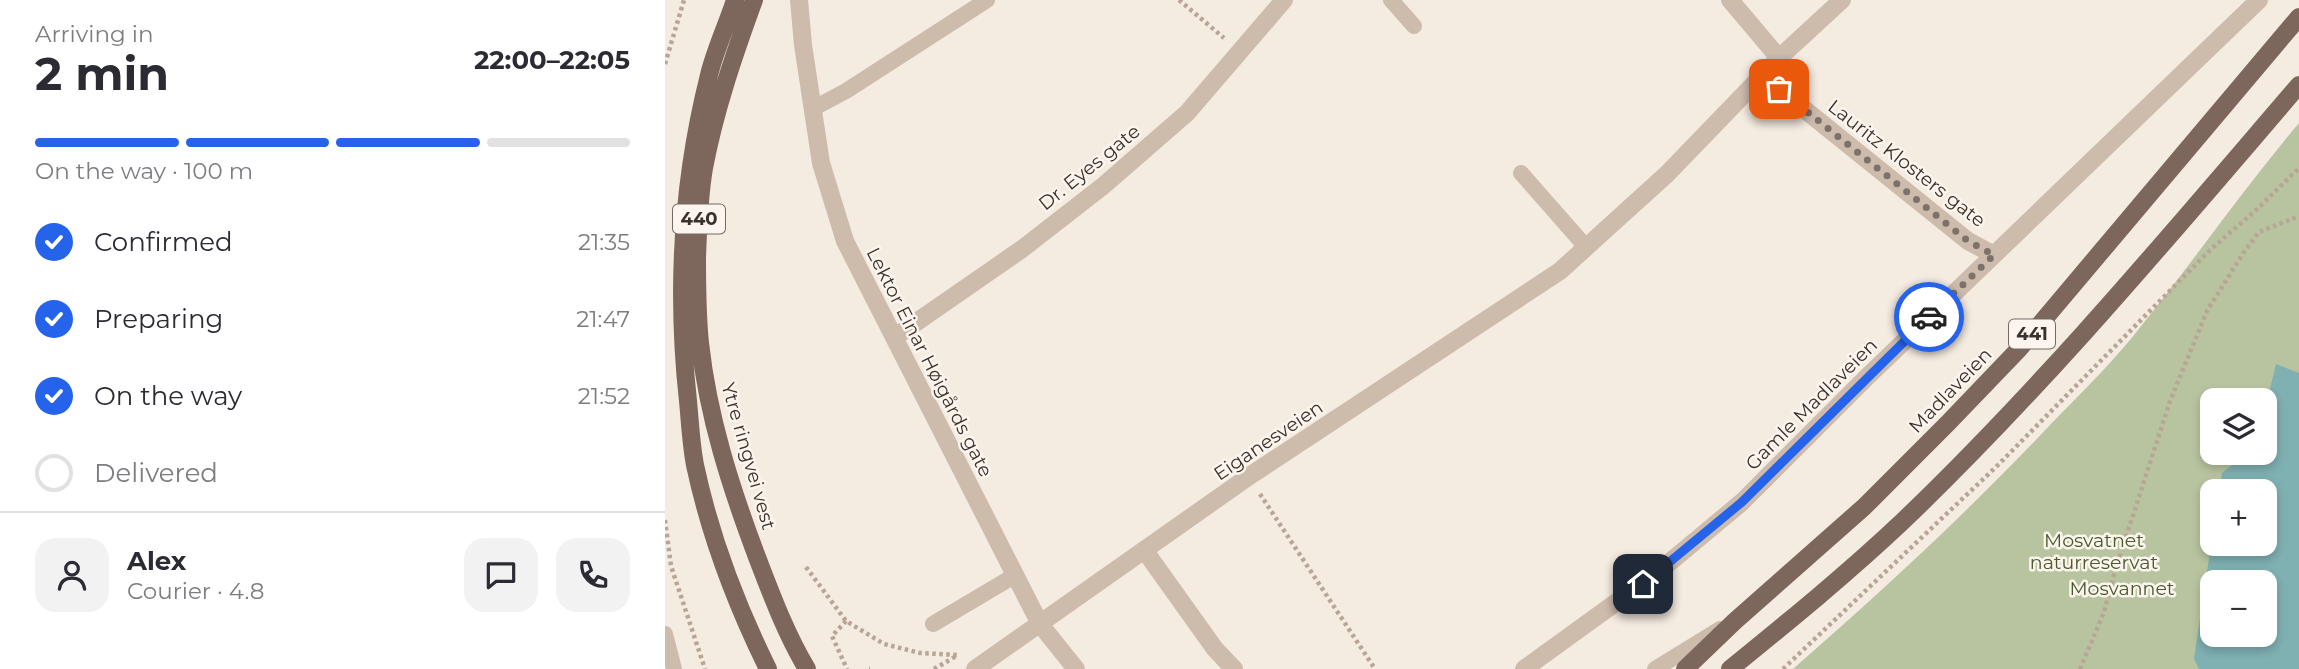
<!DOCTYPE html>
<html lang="en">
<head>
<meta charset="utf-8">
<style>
  :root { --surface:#fff; --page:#f2f2f3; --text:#2b2b33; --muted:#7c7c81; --line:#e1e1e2; --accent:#2563eb }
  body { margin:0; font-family:Montserrat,sans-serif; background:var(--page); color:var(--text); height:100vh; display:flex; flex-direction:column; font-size:26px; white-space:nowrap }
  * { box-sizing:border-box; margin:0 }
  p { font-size:23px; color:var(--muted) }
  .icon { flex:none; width:38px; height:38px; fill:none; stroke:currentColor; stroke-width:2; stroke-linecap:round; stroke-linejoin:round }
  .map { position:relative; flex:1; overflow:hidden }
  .panel { display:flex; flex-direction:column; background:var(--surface); width:665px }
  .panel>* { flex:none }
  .fabs { position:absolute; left:1535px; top:388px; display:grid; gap:14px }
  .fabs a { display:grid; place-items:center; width:77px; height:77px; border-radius:14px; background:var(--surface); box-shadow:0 4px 10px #0003; font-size:35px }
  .pin { position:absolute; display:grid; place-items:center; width:60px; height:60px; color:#fff; margin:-30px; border-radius:14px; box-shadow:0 4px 10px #0006 }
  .courier { position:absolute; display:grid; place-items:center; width:70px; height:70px; margin:-35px; border:5px solid #2563eb; border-radius:50%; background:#fff; color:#222; box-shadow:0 2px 9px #0007 }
  .overview em { font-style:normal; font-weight:700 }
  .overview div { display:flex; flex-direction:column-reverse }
  .overview { display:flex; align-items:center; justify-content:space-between; height:119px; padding:0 35px }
  h1 { font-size:46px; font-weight:700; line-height:52px }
  .bar { display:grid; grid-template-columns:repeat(4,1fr); gap:10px 7px; align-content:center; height:84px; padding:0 35px }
  .bar i { height:9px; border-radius:5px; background:var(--line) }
  .bar .active { background:var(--accent) }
  .bar p { grid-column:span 4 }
  .line { display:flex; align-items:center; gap:18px; padding:0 35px; border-top:2px solid var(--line) }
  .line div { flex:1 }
  .round { display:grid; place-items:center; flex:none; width:74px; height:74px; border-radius:21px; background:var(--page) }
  ol { padding:0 35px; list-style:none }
  li { display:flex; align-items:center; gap:21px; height:77px }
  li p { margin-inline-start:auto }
  li .icon { padding:7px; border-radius:50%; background:var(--accent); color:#fff; stroke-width:4 }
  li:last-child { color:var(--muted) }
  li i { width:38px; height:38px; border:4px solid var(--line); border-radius:50% }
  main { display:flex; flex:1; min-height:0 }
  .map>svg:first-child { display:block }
  .green { fill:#b8c4a0; fill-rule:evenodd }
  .water { fill:#7fb0b2; fill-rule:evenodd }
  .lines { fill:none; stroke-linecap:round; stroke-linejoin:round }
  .path { stroke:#b9a596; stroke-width:4.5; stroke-dasharray:3.5 3.5; stroke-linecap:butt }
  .service { stroke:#cdbbac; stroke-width:16 }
  .minor { stroke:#cdbbac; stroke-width:18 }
  .primary { stroke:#7d675c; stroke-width:18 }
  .done { stroke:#7c716b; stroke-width:7; stroke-dasharray:0 12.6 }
  .route { stroke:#2563eb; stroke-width:9 }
  .labels { text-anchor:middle; stroke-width:5; stroke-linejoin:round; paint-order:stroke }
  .shield { fill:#fbf5ee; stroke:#756b66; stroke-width:2 }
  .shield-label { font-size:18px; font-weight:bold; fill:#3b302b }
  .street-label { font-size:19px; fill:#3b302b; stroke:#fbf5ee }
  .park-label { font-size:19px; fill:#4a5a2e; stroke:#fbf5ee }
</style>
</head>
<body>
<main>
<section class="panel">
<div class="overview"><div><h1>2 min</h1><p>Arriving in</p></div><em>22:00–22:05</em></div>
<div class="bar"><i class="active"></i><i class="active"></i><i class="active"></i><i></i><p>On the way · 100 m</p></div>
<ol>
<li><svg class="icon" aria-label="check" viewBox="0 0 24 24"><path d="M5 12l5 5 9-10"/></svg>Confirmed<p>21:35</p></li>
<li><svg class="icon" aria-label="check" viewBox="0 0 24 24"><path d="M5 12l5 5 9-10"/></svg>Preparing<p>21:47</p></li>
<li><svg class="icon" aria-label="check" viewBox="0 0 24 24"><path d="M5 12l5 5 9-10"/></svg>On the way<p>21:52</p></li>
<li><i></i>Delivered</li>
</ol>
<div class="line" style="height:126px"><a class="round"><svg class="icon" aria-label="person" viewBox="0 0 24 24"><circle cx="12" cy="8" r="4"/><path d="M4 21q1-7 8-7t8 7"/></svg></a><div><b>Alex</b><p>Courier · 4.8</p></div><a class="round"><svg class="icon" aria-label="chat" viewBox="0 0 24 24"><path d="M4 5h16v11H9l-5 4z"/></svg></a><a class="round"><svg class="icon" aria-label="phone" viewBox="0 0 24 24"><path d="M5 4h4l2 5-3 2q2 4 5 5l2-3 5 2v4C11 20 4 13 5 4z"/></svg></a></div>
</section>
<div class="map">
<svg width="1634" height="669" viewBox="0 0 1634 669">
  <rect width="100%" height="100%" fill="#f4ebe1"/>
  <!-- green -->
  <path class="green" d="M1634,123V669H1128C1217,591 1304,511 1385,425C1412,397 1440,370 1465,340C1523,269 1575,193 1634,123ZM1547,401H1600V453H1547ZM1547,492H1600V544H1547ZM1547,583H1600V635H1547Z"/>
  <!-- water -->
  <path class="water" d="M1611,364L1634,373V669H1534L1529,659L1547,538V544H1600V492H1554L1557,473L1582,453H1600V410ZM1547,583H1600V635H1547Z"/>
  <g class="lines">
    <!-- path -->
    <path class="path" d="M514,0L559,38
      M0,64L19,0
      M595,494L710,669
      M0,520L6,566L40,669
      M141,567L181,621L219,644L255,653L293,655
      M181,621L167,636L182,669
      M204,669H205
      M269,669L293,655
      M1118,669L1332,466L1546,249L1589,212L1634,168
      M1415,669L1439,612L1450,571L1505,401L1542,311L1579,252L1594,232L1634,216"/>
    <!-- service -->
    <path class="service" d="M726,0L749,26
      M149,108L181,91L322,0
      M856,173L921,247
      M268,624L349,576
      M0,634L9,669
      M990,669L1055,629"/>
    <!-- minor -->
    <path class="minor" d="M134,0L138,45L156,163L180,241L375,624L411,669
      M1065,0L1114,58
      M1098,76L1303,241L1329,255
      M230,337L357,249L438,186L522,113L619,0
      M480,551L550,649L569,669
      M310,669L583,477L895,271L1002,174L1114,58L1177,0
      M859,669L993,572L1077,502L1201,378L1594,0"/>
    <!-- primary -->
    <path class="primary" d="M70,0C62,25 50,50 44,75C17,182 11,292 23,401C25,422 26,444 30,465C45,536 71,604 103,669
      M89,0C69,55 50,110 39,168C34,197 33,228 32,258C32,286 32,314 35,343C43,417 66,488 92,557C107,596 121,634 142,669
      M1020,669L1070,621L1199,507L1283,423L1354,349L1634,17
      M1065,669C1124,621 1183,573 1238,521C1380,385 1506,234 1634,85"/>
  </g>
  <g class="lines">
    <!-- done -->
    <path class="done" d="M1114,89L1303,241L1329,255L1264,317"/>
    <!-- route -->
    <path class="route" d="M978,584L1077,502L1264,317"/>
  </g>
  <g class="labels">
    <!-- shield labels -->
    <g class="shield">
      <rect x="8" y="204.5" width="52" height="29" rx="5"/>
      <rect x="1344" y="319.5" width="46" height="29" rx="5"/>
    </g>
    <g class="shield-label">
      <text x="34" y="225">440</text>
      <text x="1367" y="340">441</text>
    </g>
    <!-- street labels -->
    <g class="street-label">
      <text transform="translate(1242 163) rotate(38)" y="7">Lauritz Klosters gate</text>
      <text transform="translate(424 167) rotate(-39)" y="7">Dr. Eyes gate</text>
      <text transform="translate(265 362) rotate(63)" y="7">Lektor Einar Høigårds gate</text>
      <text transform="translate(1285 390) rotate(-46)" y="7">Madlaveien</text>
      <text transform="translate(1146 404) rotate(-45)" y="7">Gamle Madlaveien</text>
      <text transform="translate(603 440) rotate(-34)" y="7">Eiganesveien</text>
      <text transform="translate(84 456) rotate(74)" y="7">Ytre ringvei vest</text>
    </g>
    <!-- park labels -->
    <g class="park-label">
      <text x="1429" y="547">Mosvatnet<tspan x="1429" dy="22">naturreservat</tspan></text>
      <text x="1457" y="595">Mosvannet</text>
    </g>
  </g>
</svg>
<div class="fabs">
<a><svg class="icon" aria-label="layers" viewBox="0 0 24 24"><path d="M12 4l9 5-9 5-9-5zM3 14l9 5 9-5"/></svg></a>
<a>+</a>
<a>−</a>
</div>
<div class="pin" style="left:1114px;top:89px;background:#ea580c"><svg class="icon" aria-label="bag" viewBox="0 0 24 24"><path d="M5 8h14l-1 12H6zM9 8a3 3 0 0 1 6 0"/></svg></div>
<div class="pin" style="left:978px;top:584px;background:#1f2937"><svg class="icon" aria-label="home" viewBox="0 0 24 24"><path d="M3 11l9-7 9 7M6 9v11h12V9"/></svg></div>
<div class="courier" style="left:1264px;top:317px"><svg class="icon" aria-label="car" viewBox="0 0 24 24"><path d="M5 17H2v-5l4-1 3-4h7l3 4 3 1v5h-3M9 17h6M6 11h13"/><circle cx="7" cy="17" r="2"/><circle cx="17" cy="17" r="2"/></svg></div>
</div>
</main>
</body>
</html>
